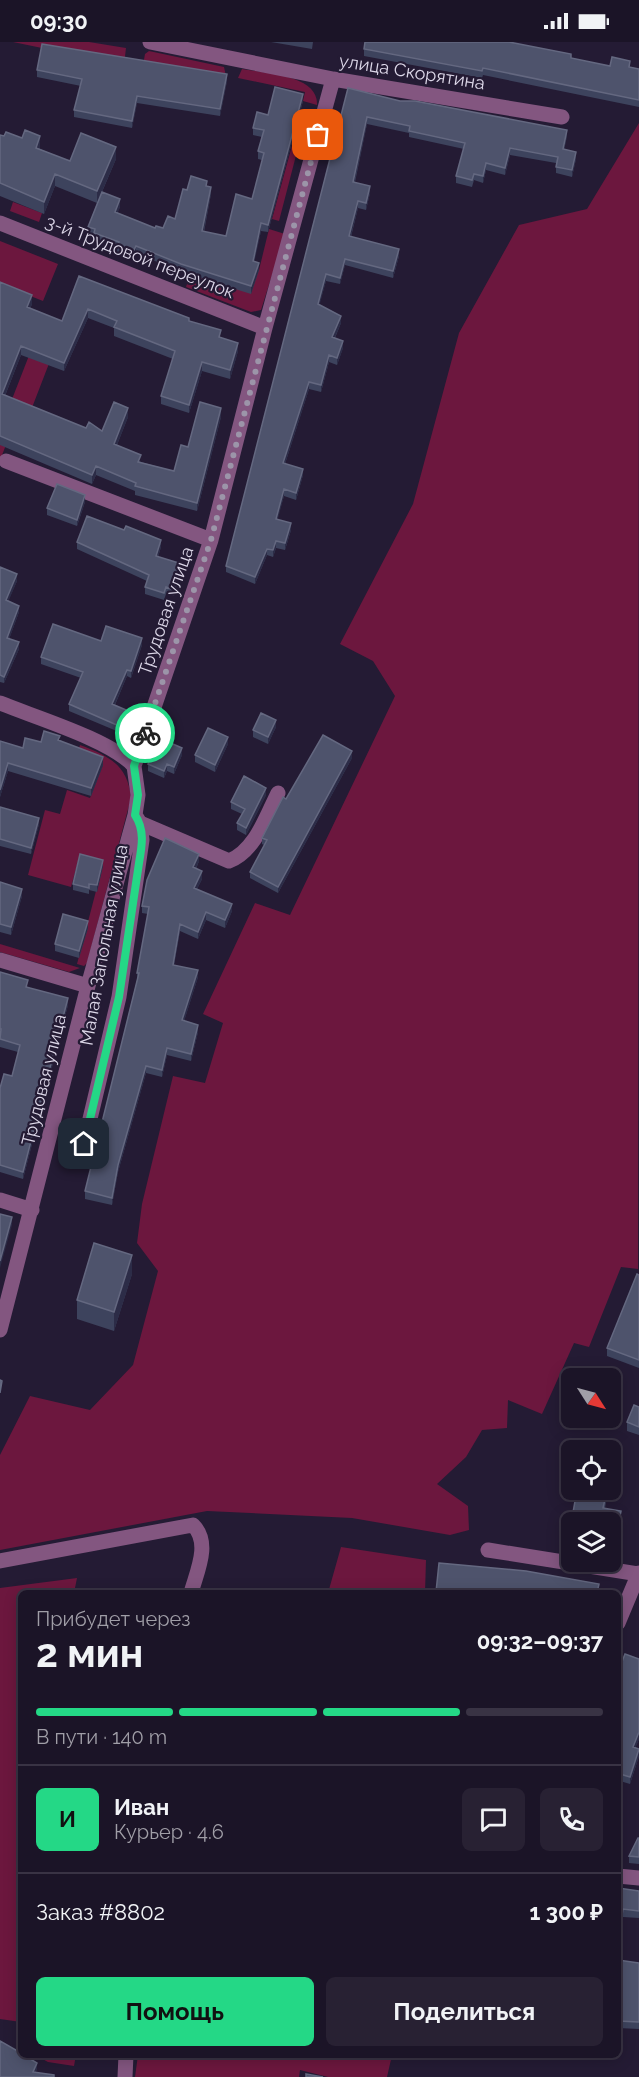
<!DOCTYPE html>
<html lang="ru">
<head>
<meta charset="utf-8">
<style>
  :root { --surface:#1b1427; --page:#282133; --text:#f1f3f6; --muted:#a09ea7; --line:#393344; --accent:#24d886 }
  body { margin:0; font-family:Raleway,sans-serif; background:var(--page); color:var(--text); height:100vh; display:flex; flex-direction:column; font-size:22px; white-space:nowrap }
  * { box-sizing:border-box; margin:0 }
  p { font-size:20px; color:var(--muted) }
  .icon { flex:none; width:33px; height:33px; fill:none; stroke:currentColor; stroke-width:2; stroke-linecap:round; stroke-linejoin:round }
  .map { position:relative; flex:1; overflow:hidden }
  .drawer { position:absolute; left:18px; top:1548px; width:603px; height:468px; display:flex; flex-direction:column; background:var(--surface); border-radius:9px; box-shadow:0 3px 15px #0003,0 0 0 2px var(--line) }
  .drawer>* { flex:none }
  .needle { width:39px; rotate:126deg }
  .buttons { position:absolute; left:561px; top:1326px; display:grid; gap:12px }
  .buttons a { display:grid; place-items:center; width:60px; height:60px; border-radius:9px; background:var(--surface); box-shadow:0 3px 15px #0003,0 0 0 2px var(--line); font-size:30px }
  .pin { position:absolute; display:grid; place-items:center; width:51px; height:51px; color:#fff; margin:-26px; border-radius:12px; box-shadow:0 3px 9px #0006 }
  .courier { position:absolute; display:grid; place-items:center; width:60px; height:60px; margin:-30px; border:4px solid #24d886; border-radius:50%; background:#fff; color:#222; box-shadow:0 2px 8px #0007 }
  .summary em { font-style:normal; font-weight:700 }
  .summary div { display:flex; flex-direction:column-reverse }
  .summary { display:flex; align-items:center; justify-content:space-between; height:102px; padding:0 18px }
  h1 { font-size:39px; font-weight:700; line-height:45px }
  .bar { display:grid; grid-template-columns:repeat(4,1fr); gap:9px 6px; align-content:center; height:72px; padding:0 18px }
  .bar i { height:8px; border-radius:4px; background:var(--line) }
  .bar .active { background:var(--accent) }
  .bar p { grid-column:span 4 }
  .line { display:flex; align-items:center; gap:15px; padding:0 18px; border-top:2px solid var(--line) }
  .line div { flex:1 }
  .round { display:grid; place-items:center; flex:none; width:63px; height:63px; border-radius:9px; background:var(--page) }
  .primary-button { display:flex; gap:12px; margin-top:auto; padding:12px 18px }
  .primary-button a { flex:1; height:69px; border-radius:9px; background:var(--accent); color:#111; font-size:24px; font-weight:700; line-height:69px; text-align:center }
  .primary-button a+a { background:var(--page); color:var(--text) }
  .status { display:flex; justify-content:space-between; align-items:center; height:42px; padding:0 30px; background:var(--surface); direction:ltr }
  .status svg { height:16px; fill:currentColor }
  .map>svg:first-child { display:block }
  .green { fill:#6c173e }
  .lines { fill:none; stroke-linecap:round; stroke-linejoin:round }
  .minor { stroke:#835680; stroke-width:15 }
  .wall { fill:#3d435d }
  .shaded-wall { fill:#2c2c47 }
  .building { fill:#4e536c; stroke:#646880; stroke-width:1.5 }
  .done { stroke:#9c95a9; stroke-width:6; stroke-dasharray:0 10.8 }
  .route { stroke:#24d886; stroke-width:8 }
  .labels { text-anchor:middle; stroke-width:4.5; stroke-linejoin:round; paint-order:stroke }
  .street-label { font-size:18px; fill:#dcd7e8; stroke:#241b34 }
</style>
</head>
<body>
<div class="status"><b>09:30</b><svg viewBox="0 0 49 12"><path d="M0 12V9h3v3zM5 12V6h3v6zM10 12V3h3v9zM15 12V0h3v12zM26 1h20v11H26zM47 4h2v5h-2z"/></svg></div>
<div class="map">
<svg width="639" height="2035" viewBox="0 0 639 2035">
  <rect width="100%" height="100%" fill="#241b34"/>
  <!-- green -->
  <path class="green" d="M13,0H89L126,6L124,23Z
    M149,9L224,25L227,39L143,23L145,12Z
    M242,27C264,31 319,33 317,63L303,59L305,50L238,36Z
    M639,81L638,1227L621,1225L589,1305L574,1301L542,1372L508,1358L507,1386L482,1388L466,1415L437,1442L468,1464L469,1488L450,1493L352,1476L207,1469L0,1508V1413L30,1354L90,1368L133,1323L158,1229L137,1201L142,1162L173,1034L205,1041L223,981L203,972L255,861L290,873L395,654L373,619L340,602L413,462L459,291L519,183L587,167Z
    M293,100L299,102L279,179L272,177Z
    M13,160L42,171L39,180L10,169Z
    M269,187L285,192L261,268L251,270L186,245L187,242L191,243L193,234L259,228Z
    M0,199L58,222L43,259L0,242Z
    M30,311L50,319L28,376L18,373L0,418V388Z
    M80,703C109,714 128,723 131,756L87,921L84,924L77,922L103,822L79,816L71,845L28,833L45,768L60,772L67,748L90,756L103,723L77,713Z
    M0,902L80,926L69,930L0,910Z
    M341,1505L426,1518L425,1551H328Z
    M77,1536L74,1551H21V1980L0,1977V1546Z
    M35,2013H76L74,2024L48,2020Z
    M138,2013H392L387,2035H328L300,2028L299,2035H135Z"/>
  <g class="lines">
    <!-- minor -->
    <path class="minor" d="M150,0L333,37L562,75
      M0,181L265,286
      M6,419L211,498
      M0,661C34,675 111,698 134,724
      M140,781L229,819C255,809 266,775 278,751
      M0,918L88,944
      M84,1102L119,955L142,798L140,781L135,773
      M0,1158L32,1168
      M0,1288L88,944L135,773L138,753L134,724L211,498L265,286L333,37
      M488,1508L639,1532
      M0,1519L193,1483C211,1501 197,1529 191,1551
      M618,1581L639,1531
      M618,1834L639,1836
      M125,2035L126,2013"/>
  </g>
  <!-- wall -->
  <path class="wall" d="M271,0H313L312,7Z
    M364,7L571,16L610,24L630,25L639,27V65L483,33L482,36L364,14Z
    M37,28L227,39L220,74L137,61L132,86L74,75V68L81,44L37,35Z
    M348,46L400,59L567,94L564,108L576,117L572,135L556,131V121L510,113L505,133L486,128L483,141L474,138L472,145L456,141V134L464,107L409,95V91L367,82L355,140L370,151L366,168L358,166L351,195L399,214L393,236L345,223L340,242L326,239L319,263L341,281L335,296L343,306L337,323L329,320L321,350L309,347L285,422L303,433L296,458L284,454L277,477L291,488L285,508L276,506L273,515L267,513L255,542L226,530V524Z
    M303,59L268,190L261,189L254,219L259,228L251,252L181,230L136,211L133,218L117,212V207L94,198V194L88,192V185L97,161L55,144L44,172L0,154V93L40,106V107L70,119L116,117L102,150L120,165L117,171L155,186H163L175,177L187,148L207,144L211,152L204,190L226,194L252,157L262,118L258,117V109L262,95L253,93V86L268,73Z
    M79,234L189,279L221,296L238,309L230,337L202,329L189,371L161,362V354L173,317L114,294V286L88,276L64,329L21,313L5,354L86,386L102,389L128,375L117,403L141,420L174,429L188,405L221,375L197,469L135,453V449L96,433L92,442L0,403V240L32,262L30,267L62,279Z
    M85,460L77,484L47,473V466Z
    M77,500L161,505L158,515L182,529L174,554L166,552L164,558L145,552V545L147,539L77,507Z
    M0,525L17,539L8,559L19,570L9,597L19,607L4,641L0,640Z
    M101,599L142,603L131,636L127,634L115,663L126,675L119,690L69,669V662L81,636L41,622V615Z
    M276,685L268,702L253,695V688Z
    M60,698L103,723L91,754L8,729L0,755V699L23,706L41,700Z
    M228,702L215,730L195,720V713Z
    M182,713L174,732L167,729L164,736L148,729V722Z
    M352,716L278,851L250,836V830L264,803L262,802V796L286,757Z
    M266,753L246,793L237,788V781L242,772L231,767V760Z
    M0,767L39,782L31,812L0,804Z
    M199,819L196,827L202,837L197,847L232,869L225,886L206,878L198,897L180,889L174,923L198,935L184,979L198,990L191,1019L167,1013L162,1035L146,1031L118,1130L112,1163L85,1157V1149L137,938V931L148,872L142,871V864Z
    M103,824L97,850L89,848V852L73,848V842Z
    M0,840L22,854L11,893L0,890Z
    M88,886L79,916L55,909V902Z
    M0,930L28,945L68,963L23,1137L0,1130V1046L12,1034L18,1010L0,1005Z
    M132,1232L114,1289L77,1277V1258Z
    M639,1233V1326L607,1314V1306Z
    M639,1365V1393L627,1389V1380Z
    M606,1460L605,1466L621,1476L615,1505L610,1504V1480H572V1476Z
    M639,1617V1697L635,1706L639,1707V1714L630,1742L620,1739L618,1745Z
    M639,1796V1822L629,1821V1814Z
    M618,1846L639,1849V1876L623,1875L621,1887H618Z
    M618,1918L639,1921V1987L618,1986Z"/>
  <!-- shaded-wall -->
  <path class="shaded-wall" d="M227,32V39L220,74V67Z
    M303,52V59L268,190V183Z
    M137,54V61L132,86V79Z
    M367,75V82L353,146V140Z
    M567,88V94L563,114V107Z
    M40,94V106L36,118V106Z
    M116,105V117L97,161V149Z
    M510,106V113L505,133V126Z
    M576,110V117L572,135V128Z
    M486,121V128L483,141V134Z
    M55,132V144L44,172V160Z
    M370,144V151L366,168V161Z
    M211,145V152L202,197V189Z
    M120,157V165L115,178V170Z
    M358,159V166L349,201V194Z
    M261,181V189L254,222V215Z
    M136,204V211L133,218V210Z
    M399,207V214L393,236V229Z
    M345,217V223L340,242V236Z
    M259,221V228L251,252V244Z
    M326,232V239L318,269V262Z
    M32,253V262L27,274V265Z
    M88,267V276L64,329V321Z
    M341,274V281L332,302V295Z
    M343,299V306L337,323V316Z
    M238,301V309L230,337V328Z
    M21,304V313L2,361V352Z
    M329,313V320L321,350V343Z
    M202,320V329L189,371V363Z
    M309,340V347L283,428V421Z
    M128,366V375L114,410V402Z
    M221,366V375L197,469V461Z
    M96,424V433L92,442V433Z
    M303,427V433L296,458V451Z
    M284,447V454L276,484V477Z
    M85,453V460L77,484V478Z
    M291,481V488L285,508V501Z
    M161,498V505L156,521V514Z
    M276,499V506L273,515V508Z
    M267,507V513L255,542V535Z
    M182,522V529L174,554V548Z
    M17,532V539L6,565V558Z
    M19,564V570L7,603V596Z
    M142,596V603L131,636V629Z
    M19,600V607L4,641V635Z
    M127,628V634L112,669V662Z
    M126,668V675L119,690V684Z
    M276,678V685L268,702V695Z
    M228,695V702L215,730V723Z
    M182,706V713L174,732V725Z
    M352,709V716L278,851V845Z
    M103,715V723L91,754V746Z
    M8,721V729L0,755V748Z
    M167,722V729L164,736V729Z
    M266,746V753L246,793V786Z
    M39,776V782L31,812V806Z
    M199,812V819L193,833V825Z
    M103,818V824L97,850V843Z
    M202,829V837L194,853V846Z
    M22,847V854L11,893V885Z
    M232,862V869L225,886V878Z
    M206,870V878L198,897V890Z
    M88,879V886L79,916V909Z
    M180,882V889L173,930V923Z
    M198,928V935L182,986V978Z
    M68,956V963L23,1137V1130Z
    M198,983V990L191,1019V1012Z
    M167,1006V1013L162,1035V1028Z
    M146,1024V1031L118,1130L112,1163V1156L118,1123Z
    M12,1175V1183L0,1226V1219Z
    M132,1213V1232L114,1289V1270Z
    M621,1469V1476L615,1505V1499Z
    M639,1690V1697L633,1712V1705Z
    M639,1707V1714L630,1742V1735Z
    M620,1732V1739L618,1745V1738Z
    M37,2021V2028L33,2035V2030Z"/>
  <!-- building -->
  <path class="building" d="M365,0H509L571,12V16L610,24L612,15L630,19L629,25L639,27V58L483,26L482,29L364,7Z
    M42,2L227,32L220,67L137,54L132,79L74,68L82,37L37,28Z
    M275,45L303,52L268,183L261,181L254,215L253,219L259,221L251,244L181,222L136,204L133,210L117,204L119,200L94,191L95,187L88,185L102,150L120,157L115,170L155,186L156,184L163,186L168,174L175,177L183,147L187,148L191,134L207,139L206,144L211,145L202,189L226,194L236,152L252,157L264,111L258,109L264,88L253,86L257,70L268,73Z
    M348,46L400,59H415L567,88L563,107L576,110L572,128L556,125L558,115L510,106L505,126L486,121L483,134L474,132L472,138L456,134L465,101L409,89L410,84L367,75L353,140L370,144L366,161L358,159L349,194L399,207L393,229L345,217L340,236L326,232L318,262L341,274L332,295L343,299L337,316L329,313L321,343L309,340L283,421L303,427L296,451L284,447L276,477L291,481L285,501L276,499L273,508L267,507L255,535L226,524Z
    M25,88L40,94L36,106L70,119L81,91L116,105L97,149L55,132L44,160L0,141V93L4,94L6,90L22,96Z
    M79,234L189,276V279L221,288L219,295L238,301L230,328L202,320L189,363L161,354L175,309L114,285L117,279L88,267L64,321L21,304L2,352L86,386L89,380L102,389L114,360L128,366L114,402L141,413L138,420L174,429L181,403L188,405L200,360L221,366L197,461L135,444L136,441L96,424L92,433L0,394V240L32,253L27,265L62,279Z
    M57,442L85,453L77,478L47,466Z
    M87,474L124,488L126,484L161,498L156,514L182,522L174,548L166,545L164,551L145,545L149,533L77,500Z
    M0,525L17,532L6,558L19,564L7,596L19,600L4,635L0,633Z
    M53,582L101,599L106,584L142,596L131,629L127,628L112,662L126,668L119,684L69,662L83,630L41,615Z
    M261,671L276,678L268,695L253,688Z
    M208,686L228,695L215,723L195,713Z
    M44,689L60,694L58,698L103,715L91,746L8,721L0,748V699L23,706L25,696L41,700Z
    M323,693L352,709L278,845L250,830L267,798L262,796L283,755L286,757Z
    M159,696L182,706L174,725L167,722L164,729L148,722Z
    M244,734L266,746L246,786L237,781L245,767L231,760Z
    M0,765L39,776L31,806L0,797Z
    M165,796L199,812L193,825L202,829L194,846L232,862L225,878L206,870L198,890L180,882L173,923L198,928L182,978L198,983L191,1012L167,1006L162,1028L146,1024L118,1123L112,1156L85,1149L139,931H137L149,865L142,864L147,838Z
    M80,812L103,818L97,843L89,842V846L73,842Z
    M0,840L22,847L11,885L0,882Z
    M63,872L88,879L79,909L55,902Z
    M0,930L28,938L26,945L68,956L23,1130L0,1123V1046L4,1032L12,1034L20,1003L0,997L1,987H0Z
    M0,1172L12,1175L0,1219Z
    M94,1201L132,1213L114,1270L77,1258Z
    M637,1232L639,1233V1318L607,1306Z
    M0,1338L2,1339L0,1351Z
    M634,1363L639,1365V1385L627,1380Z
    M577,1448L606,1453L603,1466L621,1469L615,1499L610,1498V1480H584L585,1478L572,1476Z
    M439,1521L526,1529L599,1542L597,1551H446L436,1550Z
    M625,1612L639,1617V1690L633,1705L639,1707L630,1735L620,1732L618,1738V1630Z
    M638,1796H639V1815L629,1814Z
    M618,1846L639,1849V1869L623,1867L621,1879H618Z
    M618,1918L639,1921V1980L618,1979Z
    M0,1999L21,2011V2013H24L37,2021L33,2030L54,2033V2035H0Z
    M306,2032L323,2035H306Z"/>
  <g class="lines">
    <!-- done -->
    <path class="done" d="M145,691L211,498L318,93"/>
    <!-- route -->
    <path class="route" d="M84,1102L119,955L139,821C142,804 145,788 135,773L138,753L134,724L145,691"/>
  </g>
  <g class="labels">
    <!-- street labels -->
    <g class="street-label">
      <text transform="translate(412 30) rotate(9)" y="6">улица Скорятина</text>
      <text transform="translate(140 215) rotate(21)" y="6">3-й Трудовой переулок</text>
      <text transform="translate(166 569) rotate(-71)" y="6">Трудовая улица</text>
      <text transform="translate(104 903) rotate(-80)" y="6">Малая Запольная улица</text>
      <text transform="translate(44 1038) rotate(-76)" y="6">Трудовая улица</text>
    </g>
  </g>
</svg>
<div class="buttons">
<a><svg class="needle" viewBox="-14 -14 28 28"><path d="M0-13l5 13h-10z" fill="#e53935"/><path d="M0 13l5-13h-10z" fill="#a09ea7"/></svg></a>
<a><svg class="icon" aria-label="locate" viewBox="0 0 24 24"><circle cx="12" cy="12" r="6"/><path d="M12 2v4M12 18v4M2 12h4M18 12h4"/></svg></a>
<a><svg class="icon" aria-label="layers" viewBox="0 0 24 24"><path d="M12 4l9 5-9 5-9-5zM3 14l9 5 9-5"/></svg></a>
</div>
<div class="pin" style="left:318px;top:93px;background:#ea580c"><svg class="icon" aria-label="bag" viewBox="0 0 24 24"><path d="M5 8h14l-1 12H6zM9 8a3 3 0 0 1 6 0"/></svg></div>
<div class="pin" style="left:84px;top:1102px;background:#1f2937"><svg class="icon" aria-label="home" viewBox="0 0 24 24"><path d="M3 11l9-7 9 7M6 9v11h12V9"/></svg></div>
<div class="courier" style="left:145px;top:691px"><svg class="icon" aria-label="bike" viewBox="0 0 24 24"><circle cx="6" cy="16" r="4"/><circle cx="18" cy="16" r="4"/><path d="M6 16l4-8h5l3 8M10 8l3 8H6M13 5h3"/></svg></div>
<section class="drawer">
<div class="summary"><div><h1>2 мин</h1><p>Прибудет через</p></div><em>09:32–09:37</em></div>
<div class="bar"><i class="active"></i><i class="active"></i><i class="active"></i><i></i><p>В пути · 140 m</p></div>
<div class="line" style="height:108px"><b class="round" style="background:var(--accent);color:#111">И</b><div><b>Иван</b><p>Курьер · 4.6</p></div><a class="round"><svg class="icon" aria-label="chat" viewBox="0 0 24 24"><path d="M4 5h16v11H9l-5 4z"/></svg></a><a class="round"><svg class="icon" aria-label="phone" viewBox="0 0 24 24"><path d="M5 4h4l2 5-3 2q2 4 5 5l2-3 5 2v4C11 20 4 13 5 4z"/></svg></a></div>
<div class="line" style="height:78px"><div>Заказ #8802</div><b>1 300 ₽</b></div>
<div class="primary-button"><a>Помощь</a><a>Поделиться</a></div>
</section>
</div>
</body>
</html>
